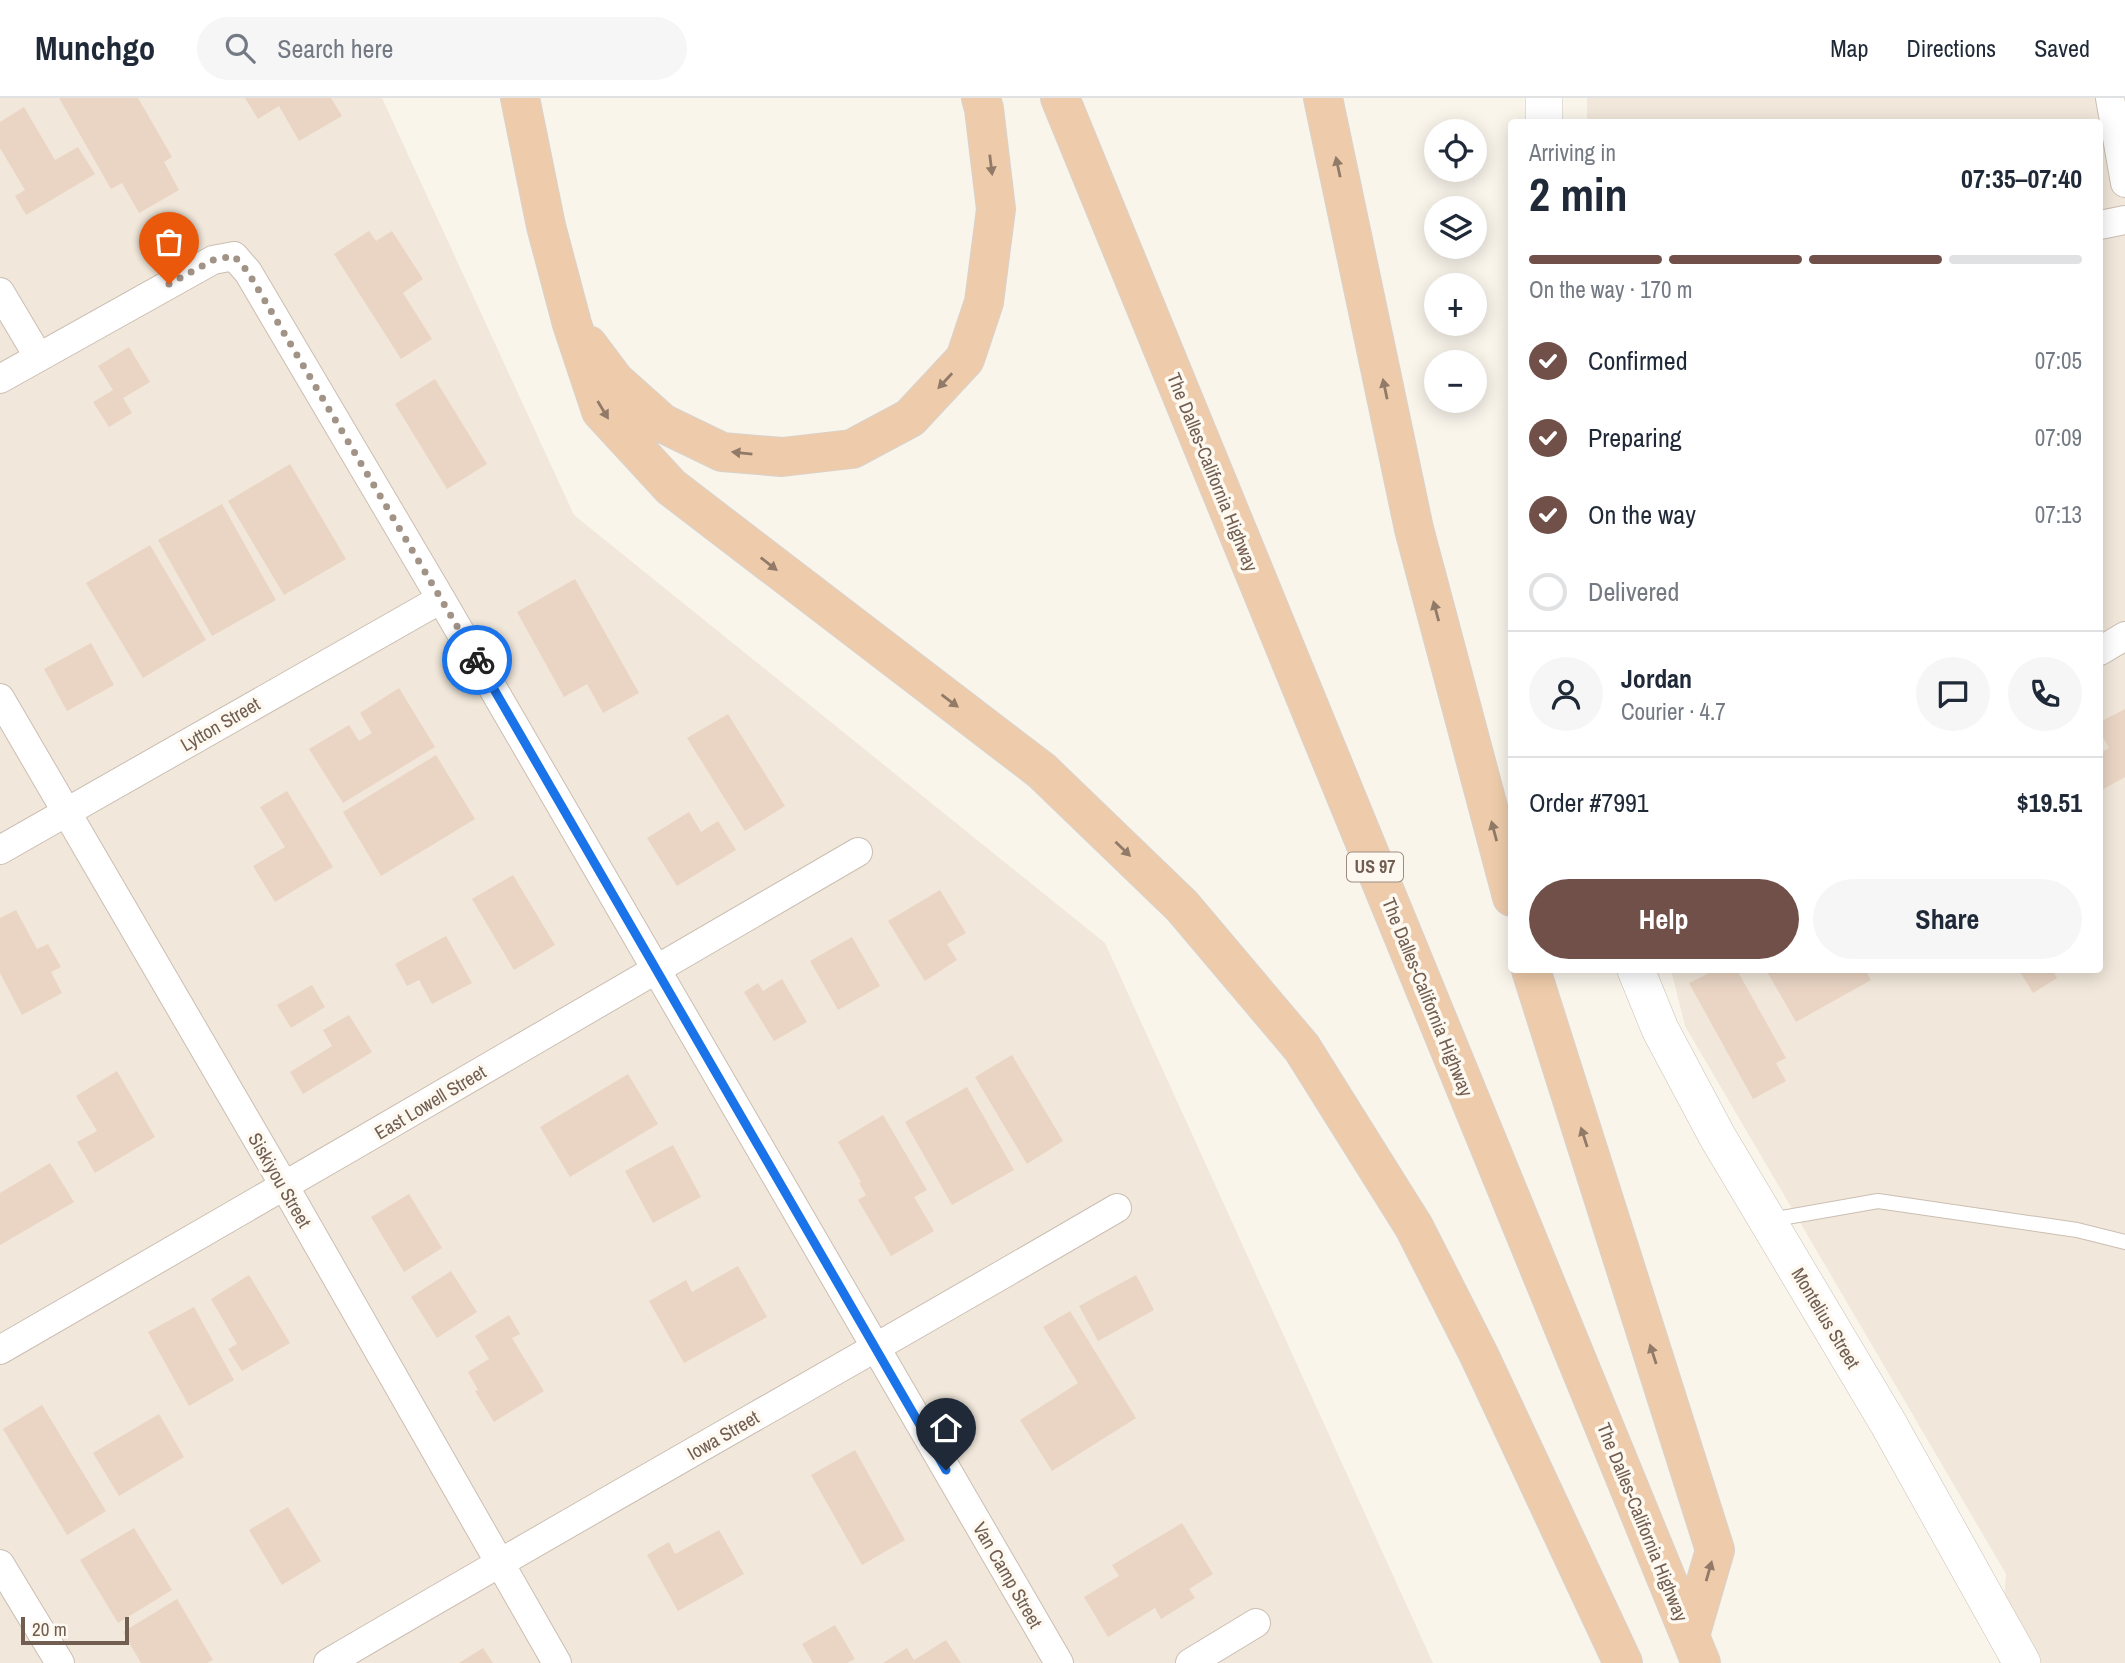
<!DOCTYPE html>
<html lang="en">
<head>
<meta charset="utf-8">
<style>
  :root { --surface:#fff; --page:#f6f6f7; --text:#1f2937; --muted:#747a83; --line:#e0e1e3; --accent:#705049 }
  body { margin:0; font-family:"Archivo Narrow",sans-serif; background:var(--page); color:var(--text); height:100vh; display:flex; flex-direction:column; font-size:26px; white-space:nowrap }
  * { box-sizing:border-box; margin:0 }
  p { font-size:23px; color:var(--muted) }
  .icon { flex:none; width:38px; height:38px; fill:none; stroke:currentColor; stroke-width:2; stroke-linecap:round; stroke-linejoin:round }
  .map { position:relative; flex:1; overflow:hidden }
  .drawer { position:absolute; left:1508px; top:21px; width:595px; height:854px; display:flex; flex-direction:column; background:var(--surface); border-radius:7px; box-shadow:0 4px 18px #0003 }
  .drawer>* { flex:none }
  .tools { position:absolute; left:1424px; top:21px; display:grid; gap:14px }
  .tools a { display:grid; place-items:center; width:63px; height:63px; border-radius:50%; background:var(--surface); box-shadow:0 4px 18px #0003; font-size:35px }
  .scale { position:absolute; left:21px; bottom:18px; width:108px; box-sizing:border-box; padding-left:7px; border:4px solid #725e51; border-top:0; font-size:19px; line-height:24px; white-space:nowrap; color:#725e51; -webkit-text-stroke:5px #fdf9f1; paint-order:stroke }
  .pin { position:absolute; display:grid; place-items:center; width:60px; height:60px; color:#fff; margin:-72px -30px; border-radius:50% 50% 50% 0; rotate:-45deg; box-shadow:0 0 7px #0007 }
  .pin .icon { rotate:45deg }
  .courier { position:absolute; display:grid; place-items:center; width:70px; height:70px; margin:-35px; border:5px solid #1a73e8; border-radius:50%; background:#fff; color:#222; box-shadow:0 2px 9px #0007 }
  .headline em { font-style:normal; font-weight:700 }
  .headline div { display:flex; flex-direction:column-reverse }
  .headline { display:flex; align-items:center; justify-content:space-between; height:119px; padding:0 21px }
  h1 { font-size:46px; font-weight:700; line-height:52px }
  .bar { display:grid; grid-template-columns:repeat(4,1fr); gap:10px 7px; align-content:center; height:84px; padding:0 21px }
  .bar i { height:9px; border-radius:5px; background:var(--line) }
  .bar .selected { background:var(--accent) }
  .bar p { grid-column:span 4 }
  .line { display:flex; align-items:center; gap:18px; padding:0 21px; border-top:2px solid var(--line) }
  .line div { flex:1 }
  .round { display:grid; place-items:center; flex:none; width:74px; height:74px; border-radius:37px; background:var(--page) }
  ol { padding:0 21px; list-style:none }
  li { display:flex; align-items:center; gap:21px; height:77px }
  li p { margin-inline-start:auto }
  li .icon { padding:7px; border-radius:50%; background:var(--accent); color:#fff; stroke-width:4 }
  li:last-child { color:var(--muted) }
  li i { width:38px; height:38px; border:4px solid var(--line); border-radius:50% }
  .button { display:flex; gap:14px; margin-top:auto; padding:14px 21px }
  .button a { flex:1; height:80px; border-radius:42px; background:var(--accent); color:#fff; font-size:28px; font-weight:700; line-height:80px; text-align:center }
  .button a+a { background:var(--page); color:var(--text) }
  header { display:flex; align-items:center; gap:42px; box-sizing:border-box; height:98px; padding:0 35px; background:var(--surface); border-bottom:2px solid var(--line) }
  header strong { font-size:33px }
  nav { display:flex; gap:38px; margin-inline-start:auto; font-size:24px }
  .search { width:490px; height:63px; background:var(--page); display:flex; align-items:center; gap:18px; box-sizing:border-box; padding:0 24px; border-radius:38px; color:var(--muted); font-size:26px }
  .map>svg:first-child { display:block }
  .residential { fill:#f1e7da }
  .building { fill:#ead5c4 }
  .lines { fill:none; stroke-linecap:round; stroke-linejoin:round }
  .service-casing { stroke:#cbbeb2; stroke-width:16 }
  .minor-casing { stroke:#cbbeb2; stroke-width:30 }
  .tertiary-casing { stroke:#cbbeb2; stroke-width:38 }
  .trunk-casing { stroke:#d8d2ce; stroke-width:40 }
  .service { stroke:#fff; stroke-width:14 }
  .minor { stroke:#fff; stroke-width:28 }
  .tertiary { stroke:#fff; stroke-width:37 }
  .trunk { stroke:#eeccab; stroke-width:38 }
  .oneway { fill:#917a68 }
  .done { stroke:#a29387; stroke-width:7; stroke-dasharray:0 12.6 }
  .route { stroke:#1a73e8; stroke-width:9 }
  .labels { text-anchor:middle; stroke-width:7; stroke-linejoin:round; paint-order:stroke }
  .shield { fill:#fdf9f1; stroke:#9c8c81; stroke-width:2 }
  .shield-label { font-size:18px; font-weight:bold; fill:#725e51 }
  .street-label { font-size:19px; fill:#725e51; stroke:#fdf9f1 }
</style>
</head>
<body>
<header>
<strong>Munchgo</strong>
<div class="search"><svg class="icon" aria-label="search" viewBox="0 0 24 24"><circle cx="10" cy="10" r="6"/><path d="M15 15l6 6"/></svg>Search here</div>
<nav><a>Map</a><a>Directions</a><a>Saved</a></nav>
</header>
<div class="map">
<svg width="2125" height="1565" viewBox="0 0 2125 1565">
  <rect width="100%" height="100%" fill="#faf5eb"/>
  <!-- residential -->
  <path class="residential" d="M0,0H382L574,417L1105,845L1433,1565H0Z
    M1587,0H2125V1565H1999L2006,1476L1685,928L1671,872H2100V24H1587Z"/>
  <!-- building -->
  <path class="building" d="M59,0H138L172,59L164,64L179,92L139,115L122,85L111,91Z
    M245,0H331L342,18L299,43L279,8L258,21Z
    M24,9L55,62L78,49L95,76L26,117L15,98L25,92L0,50V24Z
    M369,133L376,143L392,133L423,181L403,195L432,241L401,261L334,156Z
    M129,249L150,284L123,300L132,315L109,329L93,304L113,292L98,268Z
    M435,281L487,366L447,391L395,306Z
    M290,366L346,461L284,497L228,403Z
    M222,406L276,502L212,538L158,442Z
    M150,447L206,542L143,580L86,485Z
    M575,481L639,595L603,615L587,586L564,599L517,514Z
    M91,545L114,587L67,613L44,571Z
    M399,590L435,649L343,705L309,651L349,627L359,643L372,635L360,615Z
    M2125,611V679L2100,693V655L2109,650L2100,634V624Z
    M728,616L785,708L745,733L687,640Z
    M436,657L475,721L381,778L343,714Z
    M287,693L333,769L275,804L253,768L285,749L260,709Z
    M689,714L701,734L718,723L736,752L677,788L647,740Z
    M513,777L555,847L514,872L472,801Z
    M940,792L966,835L947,846L957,862L925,883L888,823Z
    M16,812L37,851L48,846L61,869L51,874L62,895L22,917L0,875V820Z
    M446,838L472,885L432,906L419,882L407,888L395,866Z
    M852,839L880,888L838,912L810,863Z
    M1715,872H1737L1786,960L1776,965L1786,983L1753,1001L1689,885Z
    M1766,872H1865L1871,882L1796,924Z
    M2019,872H2052L2057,880L2033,895Z
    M782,881L807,924L774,943L744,894L758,885L763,893Z
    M312,887L325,909L291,930L277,907Z
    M349,917L372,954L303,996L290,974L332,948L323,932Z
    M1012,957L1063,1043L1027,1066L975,979Z
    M117,973L155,1039L95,1075L77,1044L97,1033L76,998Z
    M628,976L658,1026L570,1079L540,1029Z
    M967,989L1014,1072L952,1107L905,1024Z
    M883,1017L927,1092L914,1099L934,1133L891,1158L858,1102L866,1097L859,1085L861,1084L838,1044Z
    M673,1047L701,1099L653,1125L625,1073Z
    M50,1065L74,1104L0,1147V1095Z
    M409,1096L442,1150L404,1174L371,1119Z
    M738,1168L767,1219L684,1265L649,1203L686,1182L692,1194Z
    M451,1173L477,1214L437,1240L411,1199Z
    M249,1177L290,1245L242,1273L228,1251L237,1246L211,1201Z
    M1136,1177L1154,1212L1098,1243L1079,1208Z
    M194,1209L234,1282L189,1308L148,1234Z
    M1070,1213L1136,1320L1052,1373L1020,1322L1078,1285L1043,1229Z
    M509,1217L520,1236L512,1240L544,1293L494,1324L475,1293L478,1292L468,1274L489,1261L475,1238Z
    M42,1307L106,1413L67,1437L3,1331Z
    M159,1316L184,1359L119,1398L93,1355Z
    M855,1352L905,1442L862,1467L811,1377Z
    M288,1409L321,1463L282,1487L249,1432Z
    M1182,1425L1213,1476L1189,1491L1195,1500L1161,1521L1155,1510L1108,1539L1084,1499L1119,1478L1112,1467Z
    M134,1430L172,1492L118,1525L80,1462Z
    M719,1432L744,1476L678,1513L647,1457L669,1444L675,1456Z
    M177,1501L213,1562L207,1565H141L123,1534Z
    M835,1527L855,1561L847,1565H813L802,1546Z
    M946,1542L961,1565H883L907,1550L914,1562Z
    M483,1550L493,1565H459Z"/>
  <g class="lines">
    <defs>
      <path id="service" d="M1770,1122L1878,1103L2077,1132L2125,1144"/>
      <path id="minor" d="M2110,0L2125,85
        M2100,127L2125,122
        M0,194L38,258
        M0,281L213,162L234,158L248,174L441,501L1059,1565
        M2100,553L2125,538
        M0,600L285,1089L557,1565
        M0,752L441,501
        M0,1252C287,1088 572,919 858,754
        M0,1466L60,1565
        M328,1565C590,1411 855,1263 1117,1110
        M1190,1565L1256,1525"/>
      <path id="tertiary" d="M1544,24V0
        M1636,872L1660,931L1717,1038L1888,1325L2022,1565"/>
      <path id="trunk" d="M520,0L546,128L572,226L601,313L671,389L1042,673L1182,808L1302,950L1414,1129L1479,1257L1623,1565
        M1060,0L1701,1565
        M1323,0L1414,431L1512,799
        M588,247L615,283L662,325L722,354L782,359L852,351L910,320L965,261L984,204L996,111L984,11L981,0
        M1531,872L1715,1452L1690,1538"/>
    </defs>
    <!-- service casing -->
    <use href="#service" class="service-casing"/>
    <!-- minor casing -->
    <use href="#minor" class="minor-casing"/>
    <!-- tertiary casing -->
    <use href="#tertiary" class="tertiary-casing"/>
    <!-- trunk casing -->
    <use href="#trunk" class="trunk-casing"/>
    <!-- service -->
    <use href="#service" class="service"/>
    <!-- minor -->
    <use href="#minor" class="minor"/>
    <!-- tertiary -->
    <use href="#tertiary" class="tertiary"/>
    <!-- trunk -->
    <use href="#trunk" class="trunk"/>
  </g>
  <!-- one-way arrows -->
  <defs><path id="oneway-solid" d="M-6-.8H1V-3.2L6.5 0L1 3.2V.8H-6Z" transform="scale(1.75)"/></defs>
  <g class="oneway">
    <use href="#oneway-solid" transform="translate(991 67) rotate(83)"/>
    <use href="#oneway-solid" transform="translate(1338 69) rotate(-102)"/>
    <use href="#oneway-solid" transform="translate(945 283) rotate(133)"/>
    <use href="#oneway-solid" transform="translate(1385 291) rotate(-102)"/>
    <use href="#oneway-solid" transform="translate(603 312) rotate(59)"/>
    <use href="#oneway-solid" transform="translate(742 355) rotate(-174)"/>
    <use href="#oneway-solid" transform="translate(769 466) rotate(38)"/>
    <use href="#oneway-solid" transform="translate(1436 513) rotate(-105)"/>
    <use href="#oneway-solid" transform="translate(950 603) rotate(37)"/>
    <use href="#oneway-solid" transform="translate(1494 733) rotate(-105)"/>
    <use href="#oneway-solid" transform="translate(1123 751) rotate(44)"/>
    <use href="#oneway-solid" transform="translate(1584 1039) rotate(-108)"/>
    <use href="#oneway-solid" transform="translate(1653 1256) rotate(-108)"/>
    <use href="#oneway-solid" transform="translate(1709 1473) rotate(-74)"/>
  </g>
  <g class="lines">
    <!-- done -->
    <path class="done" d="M169,186L213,162L234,158L248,174L477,562"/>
    <!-- route -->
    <path class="route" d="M477,562L946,1372"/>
  </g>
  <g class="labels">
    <!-- shield labels -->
    <rect class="shield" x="1347" y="754.5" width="56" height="29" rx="5"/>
    <g class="shield-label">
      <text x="1375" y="775">US 97</text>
    </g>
    <!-- street labels -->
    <g class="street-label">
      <text transform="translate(1213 374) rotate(68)" y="7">The Dalles-California Highway</text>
      <text transform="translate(220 626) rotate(-30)" y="7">Lytton Street</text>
      <text transform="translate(1428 899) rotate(68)" y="7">The Dalles-California Highway</text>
      <text transform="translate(430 1004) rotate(-31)" y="7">East Lowell Street</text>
      <text transform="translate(280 1082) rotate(60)" y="7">Siskiyou Street</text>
      <text transform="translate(1826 1220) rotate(59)" y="7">Montelius Street</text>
      <text transform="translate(723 1337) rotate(-30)" y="7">Iowa Street</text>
      <text transform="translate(1643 1424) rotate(68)" y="7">The Dalles-California Highway</text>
      <text transform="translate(1008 1477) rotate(60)" y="7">Van Camp Street</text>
    </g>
  </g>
</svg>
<div class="tools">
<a><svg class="icon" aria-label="locate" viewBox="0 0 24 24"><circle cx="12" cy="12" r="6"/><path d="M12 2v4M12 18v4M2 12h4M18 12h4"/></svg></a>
<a><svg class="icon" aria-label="layers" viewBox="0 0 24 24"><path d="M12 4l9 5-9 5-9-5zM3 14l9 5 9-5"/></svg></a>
<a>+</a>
<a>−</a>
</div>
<div class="scale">20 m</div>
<div class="pin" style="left:169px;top:186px;background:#ea580c"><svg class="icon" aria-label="bag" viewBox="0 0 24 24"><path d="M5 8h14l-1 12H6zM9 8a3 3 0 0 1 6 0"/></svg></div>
<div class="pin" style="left:946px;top:1372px;background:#1f2937"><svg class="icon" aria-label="home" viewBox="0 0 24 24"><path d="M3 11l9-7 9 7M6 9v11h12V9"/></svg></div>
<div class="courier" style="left:477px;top:562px"><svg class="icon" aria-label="bike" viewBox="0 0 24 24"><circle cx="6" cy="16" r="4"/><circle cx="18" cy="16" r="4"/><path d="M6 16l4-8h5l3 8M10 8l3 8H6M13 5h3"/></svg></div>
<section class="drawer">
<div class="headline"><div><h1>2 min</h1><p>Arriving in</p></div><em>07:35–07:40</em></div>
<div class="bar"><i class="selected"></i><i class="selected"></i><i class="selected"></i><i></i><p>On the way · 170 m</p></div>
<ol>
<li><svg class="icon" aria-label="check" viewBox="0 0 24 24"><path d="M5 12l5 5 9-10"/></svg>Confirmed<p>07:05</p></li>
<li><svg class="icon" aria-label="check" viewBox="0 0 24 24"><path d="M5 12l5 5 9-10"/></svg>Preparing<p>07:09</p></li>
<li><svg class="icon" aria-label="check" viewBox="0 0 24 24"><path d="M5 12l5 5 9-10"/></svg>On the way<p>07:13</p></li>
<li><i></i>Delivered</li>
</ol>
<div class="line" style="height:126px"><a class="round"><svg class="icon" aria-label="person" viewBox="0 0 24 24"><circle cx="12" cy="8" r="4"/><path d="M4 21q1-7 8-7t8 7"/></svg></a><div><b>Jordan</b><p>Courier · 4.7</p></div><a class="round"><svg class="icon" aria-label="chat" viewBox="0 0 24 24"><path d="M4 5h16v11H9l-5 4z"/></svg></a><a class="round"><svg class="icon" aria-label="phone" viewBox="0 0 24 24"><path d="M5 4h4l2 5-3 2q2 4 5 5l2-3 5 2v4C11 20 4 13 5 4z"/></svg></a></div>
<div class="line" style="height:91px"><div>Order #7991</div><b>$19.51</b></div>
<div class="button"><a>Help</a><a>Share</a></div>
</section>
</div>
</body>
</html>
